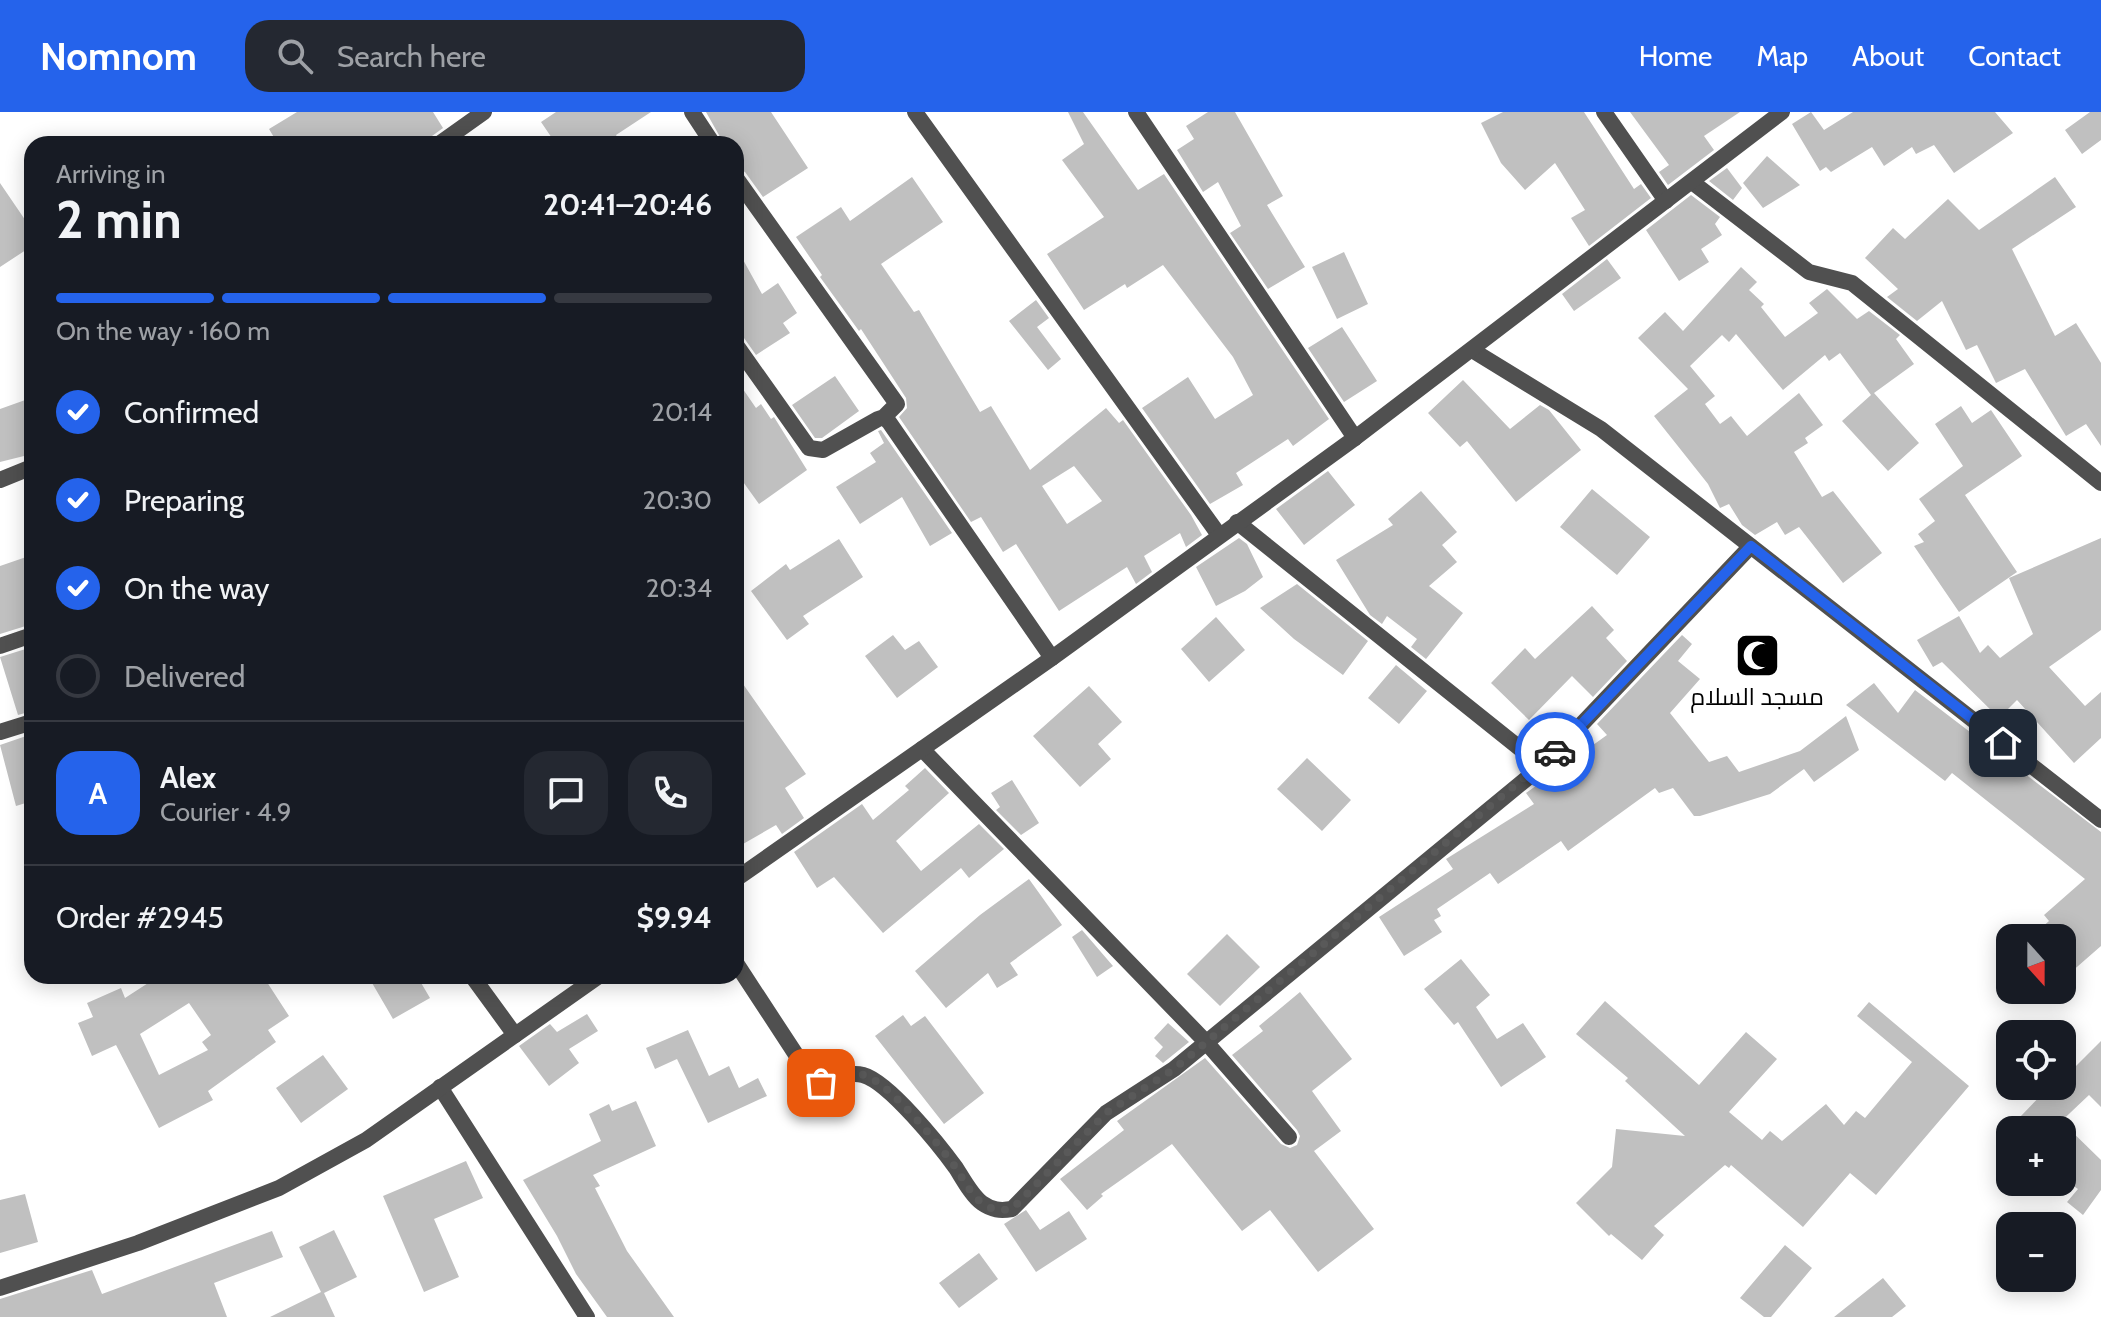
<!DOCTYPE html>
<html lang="en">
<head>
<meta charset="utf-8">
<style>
  :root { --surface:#171b24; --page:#242831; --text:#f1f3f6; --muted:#9ea1a6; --line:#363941; --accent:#2563eb }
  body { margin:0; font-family:Cabin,Cairo,sans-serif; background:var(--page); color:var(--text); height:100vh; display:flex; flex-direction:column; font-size:30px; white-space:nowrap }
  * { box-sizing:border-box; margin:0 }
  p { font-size:26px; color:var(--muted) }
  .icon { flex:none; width:44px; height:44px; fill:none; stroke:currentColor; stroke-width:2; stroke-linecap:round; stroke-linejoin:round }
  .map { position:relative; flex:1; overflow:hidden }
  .panel { position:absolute; left:24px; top:24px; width:720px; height:848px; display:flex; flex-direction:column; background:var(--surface); border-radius:24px; box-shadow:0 4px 20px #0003 }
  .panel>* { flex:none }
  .needle { width:52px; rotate:159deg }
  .fabs { position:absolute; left:1996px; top:812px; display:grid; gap:16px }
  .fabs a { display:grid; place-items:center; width:80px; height:80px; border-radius:16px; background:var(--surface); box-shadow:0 4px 20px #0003; font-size:40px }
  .pin { position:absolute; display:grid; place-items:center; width:68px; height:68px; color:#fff; margin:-34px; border-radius:16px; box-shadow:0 4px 12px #0006 }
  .courier { position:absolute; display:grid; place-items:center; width:80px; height:80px; margin:-40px; border:6px solid #2563eb; border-radius:50%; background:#fff; color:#222; box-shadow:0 2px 10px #0007 }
  .head em { font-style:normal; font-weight:700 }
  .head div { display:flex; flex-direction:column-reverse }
  .head { display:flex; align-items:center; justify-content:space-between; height:136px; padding:0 32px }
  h1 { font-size:52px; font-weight:700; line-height:60px }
  .bar { display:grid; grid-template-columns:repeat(4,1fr); gap:12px 8px; align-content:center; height:96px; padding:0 32px }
  .bar i { height:10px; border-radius:6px; background:var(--line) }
  .bar .current { background:var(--accent) }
  .bar p { grid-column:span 4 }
  .line { display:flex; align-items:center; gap:20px; padding:0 32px; border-top:2px solid var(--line) }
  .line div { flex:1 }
  .round { display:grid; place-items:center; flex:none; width:84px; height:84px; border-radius:24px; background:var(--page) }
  ol { padding:0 32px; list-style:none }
  li { display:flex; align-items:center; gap:24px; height:88px }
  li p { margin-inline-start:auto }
  li .icon { padding:8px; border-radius:50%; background:var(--accent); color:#fff; stroke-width:4 }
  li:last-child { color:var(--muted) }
  li i { width:44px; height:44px; border:4px solid var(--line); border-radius:50% }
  header { display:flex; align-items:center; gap:48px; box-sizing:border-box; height:112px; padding:0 40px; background:var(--accent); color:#fff }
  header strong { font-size:38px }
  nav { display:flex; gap:44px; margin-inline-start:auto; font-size:28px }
  .search { width:560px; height:72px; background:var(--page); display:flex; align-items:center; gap:20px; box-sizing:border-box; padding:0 28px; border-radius:24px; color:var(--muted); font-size:30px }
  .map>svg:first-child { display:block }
  .building { fill:#c0c0c0; fill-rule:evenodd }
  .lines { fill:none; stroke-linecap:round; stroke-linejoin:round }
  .minor { stroke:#505050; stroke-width:16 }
  .tertiary { stroke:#505050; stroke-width:16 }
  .done { stroke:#595959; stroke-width:8; stroke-dasharray:0 14.4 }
  .route { stroke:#2563eb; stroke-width:10 }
  .labels { text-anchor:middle; stroke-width:6; stroke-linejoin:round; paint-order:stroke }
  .poi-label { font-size:24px; fill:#000; stroke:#fff }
</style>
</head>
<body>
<header>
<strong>Nomnom</strong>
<div class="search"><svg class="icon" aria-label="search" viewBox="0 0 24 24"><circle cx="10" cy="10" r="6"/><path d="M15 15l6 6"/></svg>Search here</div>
<nav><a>Home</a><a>Map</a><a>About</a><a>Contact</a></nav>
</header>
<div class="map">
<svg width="2101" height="1205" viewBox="0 0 2101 1205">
  <rect width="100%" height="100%" fill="#fff"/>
  <!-- building -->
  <path class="building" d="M297,0H433L443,16L432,24L428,32H278L269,17Z
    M556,0H651L616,23L621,32H556L541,10Z
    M706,0H771L808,56L763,85L745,60L736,55V32H724Z
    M1068,0H1083L1138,78L1164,62L1329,307L1293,334L1288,327L1236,361L1243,373L1210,392L1142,296L1188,265L1215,307L1253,283L1233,245L1163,153L1127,176L1125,172L1084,198L1047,142L1104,105L1062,48L1084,32Z
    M1208,0H1235L1283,84L1267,93L1305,155L1268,177L1230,121L1241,114L1218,70L1203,80L1177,38L1194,27L1186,14Z
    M1503,0H1584L1634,77L1641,72L1651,86L1589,134L1571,106L1585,98L1555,51L1525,78L1501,51L1481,11Z
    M1630,0H1740L1704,24L1714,38L1668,73L1659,60L1669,53Z
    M1811,0L1824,18L1853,0H1995L2013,21L1954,61L1934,33L1916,42L1912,35L1884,54L1872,35L1831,60L1826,55L1820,59L1792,12Z
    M2090,0H2101V28L2082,42L2065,18Z
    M1767,44L1800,73L1763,96L1743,71Z
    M1727,56L1742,76L1733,88L1709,69Z
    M912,65L943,110L881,152L914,200L919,198L980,300L991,294L1030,358L1106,296L1119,311L1123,308L1191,403L1202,423L1186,435L1180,421L1144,444L1152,460L1136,472L1127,455L1059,499L1016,432L1003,440L981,405L971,410L899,305L907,296L906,286L861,217L859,219L820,165L822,163L796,125L841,95L850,109ZM1074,354L1102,389L1067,412L1042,374Z
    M2055,65L2076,95L2012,137L2055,224L2076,211L2101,251V334L2086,312L2066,324L2025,257L1996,271L1977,233L1966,238L1942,189L1917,209L1887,185L1898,177L1865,146L1893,116L1905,127L1948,87L1979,118Z
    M0,71L32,118V134L0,155Z
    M1691,83L1720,105L1715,112L1722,123L1701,137L1709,150L1679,169L1646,118Z
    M736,135L762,182L778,171L797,201L783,211L790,221L756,243L744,226L736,222Z
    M1344,140L1368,192L1337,207L1312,155Z
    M1607,147L1621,166L1574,199L1562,182Z
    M1741,155L1757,170L1749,178L1764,192L1761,195L1785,225L1818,201L1809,191L1827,177L1857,207L1869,199L1900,223L1896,227L1914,252L1874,281L1919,331L1888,359L1842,309L1871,283L1840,241L1829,249L1825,243L1783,278L1736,222L1729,230L1722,223L1690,254L1715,284L1705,292L1720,312L1731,304L1747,324L1799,281L1823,313L1805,326L1808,331L1794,340L1822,385L1833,379L1882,441L1843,471L1799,415L1785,423L1777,410L1755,423L1742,413L1729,392L1720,396L1708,372L1654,304L1688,277L1638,226L1665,200L1683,219Z
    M1036,188L1049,206L1037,215L1061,247L1048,258L1009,209Z
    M1342,215L1377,269L1344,290L1308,236Z
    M835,264L859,299L822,326H815L792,293Z
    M736,267L756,296L761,292L771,307L774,305L807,358L759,392L736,360Z
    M1463,268L1510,317L1540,293L1549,298L1581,338L1516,390L1467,329L1460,335L1428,301Z
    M28,287L32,297V342L0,350V297Z
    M1961,294L1972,311L1991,298L2022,344L1965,383L2017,460L1959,500L1914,434L1924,430L1918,422L1935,409L1919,387L1963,354L1935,312Z
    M881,318L952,421L930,434L902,385L860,412L836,375L876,350L870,341L884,331L878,319Z
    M1328,359L1355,393L1304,433L1276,397Z
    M1592,377L1650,425L1617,463L1560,415Z
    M1421,379L1457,420L1442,433L1457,450L1429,474L1463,501L1426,547L1411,535L1417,527L1387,504L1382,512L1370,503L1336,448L1393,413L1388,407Z
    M1239,426L1247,432L1263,465L1245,479L1216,494L1196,455Z
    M2101,426V518L2049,555L2085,594L2101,580V626L2074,651L2017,588L1999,606L1942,550L1933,555L1917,528L1959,504L1980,541L1988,533L2000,546L2033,522L2009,466Z
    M839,427L863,465L803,504L809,512L787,528L751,479L786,452L790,458Z
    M32,443V512L0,522V454Z
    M1297,472L1368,529L1343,563L1294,527L1260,496Z
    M1592,494L1614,518L1606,526L1627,549L1593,585L1572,564L1529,608L1491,571L1525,536L1535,547Z
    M1216,505L1245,538L1209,570L1181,537Z
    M893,523L905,538L919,529L938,555L897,586L865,544Z
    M1682,523L1692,532L1678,549L1700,567L1670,601L1709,650L1727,644L1739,660L1800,639L1846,604L1859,638L1814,670L1804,657L1770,682L1700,704H1694L1673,676L1659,681L1655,676L1568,739L1561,729L1498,772L1490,761L1437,797L1441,804L1434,808L1442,820L1404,844L1379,805L1453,757L1446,747L1534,692L1526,681L1607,623L1597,612Z
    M32,535V599L18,603L0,545Z
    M1396,553L1427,579L1399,612L1368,586Z
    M736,562L806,662L785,676L804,706L782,722L776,713L736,736Z
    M1874,571L1898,601L1915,578L2101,720V834L2062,868V826H2030L2049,809L2044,803L2085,767L1952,661L1945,669L1846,593Z
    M1089,574L1122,610L1098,632L1111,647L1080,675L1033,624Z
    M32,622V689L16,694L0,633Z
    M1307,646L1351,688L1322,719L1277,677Z
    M925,656L949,681L896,729L921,759L979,712L1004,737L969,766L961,756L883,821L834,765L817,776L794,740L862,692L873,708L909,678L905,674Z
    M1012,668L1039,711L1021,723L996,698L1000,695L991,681Z
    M1029,767L1062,813L1010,851L1018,863L997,876L988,861L946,896L915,859L980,803Z
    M1082,818L1113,854L1097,865L1072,825Z
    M1227,822L1260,855L1220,894L1187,862Z
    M1461,847L1490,883L1476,895L1497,927L1523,911L1546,945L1501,975L1458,910L1454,913L1424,877Z
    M159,864H263L289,904L268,918L276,930L208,979L213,988L159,1016L116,933L92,944L78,911L93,905L87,891L121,876L125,886ZM189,891L211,923L202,930L208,938L159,963L140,922Z
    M368,864H417L430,886L393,907Z
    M1300,880L1352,947L1312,979L1341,1019L1314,1039L1374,1117L1318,1160L1270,1098L1242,1119L1172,1032L1101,1082L1103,1084L1087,1098L1060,1067L1124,1018L1117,1009L1205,946L1281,1032L1290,1036L1297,1033L1300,1024L1297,1018L1232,943L1263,919L1259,914Z
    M1605,889L1699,973L1746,920L1777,947L1729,1000L1762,1028L1770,1019L1782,1029L1826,992L1844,1013L1856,999L1865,1006L1912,950L1857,904L1869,890L1969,974L1876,1083L1850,1061L1803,1115L1731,1053L1729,1056L1725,1053L1654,1114L1664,1123L1642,1148L1611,1122L1609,1124L1576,1091L1612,1055L1616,1017L1685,1024L1625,969L1628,966L1576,922Z
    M587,902L598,919L569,937L579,951L549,974L519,934L550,912L557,920Z
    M903,903L911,914L925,904L984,981L944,1012L875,924Z
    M1168,911L1189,930L1163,951L1155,944L1163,935L1154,926Z
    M688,918L709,964L729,954L739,976L758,966L767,984L708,1011L677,947L655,957L646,936Z
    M2101,929V995L2089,983L2052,1018H2033L2020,1005L2050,974H2062V968Z
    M323,943L348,977L301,1011L276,976Z
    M636,989L656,1034L593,1063L600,1074L595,1076L627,1139L674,1205H607L576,1162L557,1124L523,1068L601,1029L589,1002L609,992L612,999Z
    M2062,1010L2101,1048V1078L2083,1103L2067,1090L2078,1077L2062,1066Z
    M466,1049L483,1086L434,1107L459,1165L424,1180L383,1084Z
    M25,1082L38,1130L0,1141V1088Z
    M1026,1098L1040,1118L1069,1099L1087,1127L1036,1160L1004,1112Z
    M334,1118L357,1165L324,1181L335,1205H270L321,1180L299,1135Z
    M272,1119L283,1145L214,1171L227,1205H0V1187L92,1158L102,1182Z
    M1785,1133L1812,1156L1771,1205H1764L1740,1186Z
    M979,1141L998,1167L959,1196L939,1171Z
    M1883,1166L1906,1194L1892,1205H1834Z"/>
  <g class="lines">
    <!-- minor -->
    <path class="minor" d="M692,0L713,32
      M915,0L1219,423
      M1136,0L1355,326
      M1604,0L1666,89
      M439,32L484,0
      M736,66L897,292L884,305
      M1692,70L1809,160L1852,171L2101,371
      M736,233L809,336L823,338L878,307L884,305L889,310L1052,546
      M1472,238L1601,317L2101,708
      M0,368L32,355
      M1237,410L1542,654
      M0,534L32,523
      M0,620L32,610
      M922,637L1205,929L1289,1025
      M736,851L810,964L821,971C834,967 849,959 863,963C889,970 940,1034 956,1056C963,1067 972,1084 982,1091C992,1098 1000,1099 1012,1097L1106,1001L1174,957L1542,654L1751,434
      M472,864L515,923
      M440,975L587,1205"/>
    <!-- tertiary -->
    <path class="tertiary" d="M736,767L1052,546L1355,326L1782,0
      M0,1176L138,1131L279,1076L366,1028L599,864"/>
  </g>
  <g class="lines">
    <!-- done -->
    <path class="done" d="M821,971C834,967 849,959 864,963C889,970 940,1034 956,1056C963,1067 972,1084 982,1091C992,1098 1000,1099 1012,1097L1106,1001L1174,957L1555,640"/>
    <!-- route -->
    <path class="route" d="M1555,640L1751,434L2003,631"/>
  </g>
  <!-- icons -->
  <defs>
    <symbol id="mosque-square" viewBox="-11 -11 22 22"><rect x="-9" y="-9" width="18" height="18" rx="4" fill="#000" stroke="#fff"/><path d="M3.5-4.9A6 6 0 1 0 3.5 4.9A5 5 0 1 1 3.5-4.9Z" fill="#fff"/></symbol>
  </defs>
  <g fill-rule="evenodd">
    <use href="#mosque-square" x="1732" y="518" width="51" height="51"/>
  </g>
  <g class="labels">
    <!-- poi labels -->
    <g class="poi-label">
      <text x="1757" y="593">مسجد السلام</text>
    </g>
  </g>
</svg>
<div class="fabs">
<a><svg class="needle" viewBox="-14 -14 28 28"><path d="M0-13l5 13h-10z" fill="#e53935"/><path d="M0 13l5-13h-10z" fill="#9ea1a6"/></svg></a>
<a><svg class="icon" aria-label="locate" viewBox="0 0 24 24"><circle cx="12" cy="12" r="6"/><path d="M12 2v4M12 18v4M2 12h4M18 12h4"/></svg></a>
<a>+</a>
<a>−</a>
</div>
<div class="pin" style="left:821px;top:971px;background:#ea580c"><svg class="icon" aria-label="bag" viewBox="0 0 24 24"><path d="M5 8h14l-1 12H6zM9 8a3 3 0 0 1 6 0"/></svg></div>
<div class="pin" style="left:2003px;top:631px;background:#1f2937"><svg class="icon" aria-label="home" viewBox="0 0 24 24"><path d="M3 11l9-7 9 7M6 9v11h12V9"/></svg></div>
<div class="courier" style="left:1555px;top:640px"><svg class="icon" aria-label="car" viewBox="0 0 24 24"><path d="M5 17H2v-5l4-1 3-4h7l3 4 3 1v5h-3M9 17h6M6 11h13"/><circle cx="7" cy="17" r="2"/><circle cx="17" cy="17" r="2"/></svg></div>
<section class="panel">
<div class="head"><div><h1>2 min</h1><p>Arriving in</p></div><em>20:41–20:46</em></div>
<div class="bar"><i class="current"></i><i class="current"></i><i class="current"></i><i></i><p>On the way · 160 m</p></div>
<ol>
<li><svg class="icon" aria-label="check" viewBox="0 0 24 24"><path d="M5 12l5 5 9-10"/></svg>Confirmed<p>20:14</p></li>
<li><svg class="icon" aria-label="check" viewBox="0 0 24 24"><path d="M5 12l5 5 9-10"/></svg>Preparing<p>20:30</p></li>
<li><svg class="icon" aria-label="check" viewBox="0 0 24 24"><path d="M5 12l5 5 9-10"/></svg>On the way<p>20:34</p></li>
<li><i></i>Delivered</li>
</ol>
<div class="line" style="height:144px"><b class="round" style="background:var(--accent);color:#fff">A</b><div><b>Alex</b><p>Courier · 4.9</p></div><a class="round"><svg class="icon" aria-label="chat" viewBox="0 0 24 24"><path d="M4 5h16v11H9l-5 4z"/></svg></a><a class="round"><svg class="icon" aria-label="phone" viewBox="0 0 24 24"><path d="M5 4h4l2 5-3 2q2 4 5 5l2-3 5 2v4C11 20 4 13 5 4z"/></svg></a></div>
<div class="line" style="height:104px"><div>Order #2945</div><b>$9.94</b></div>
</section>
</div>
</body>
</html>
